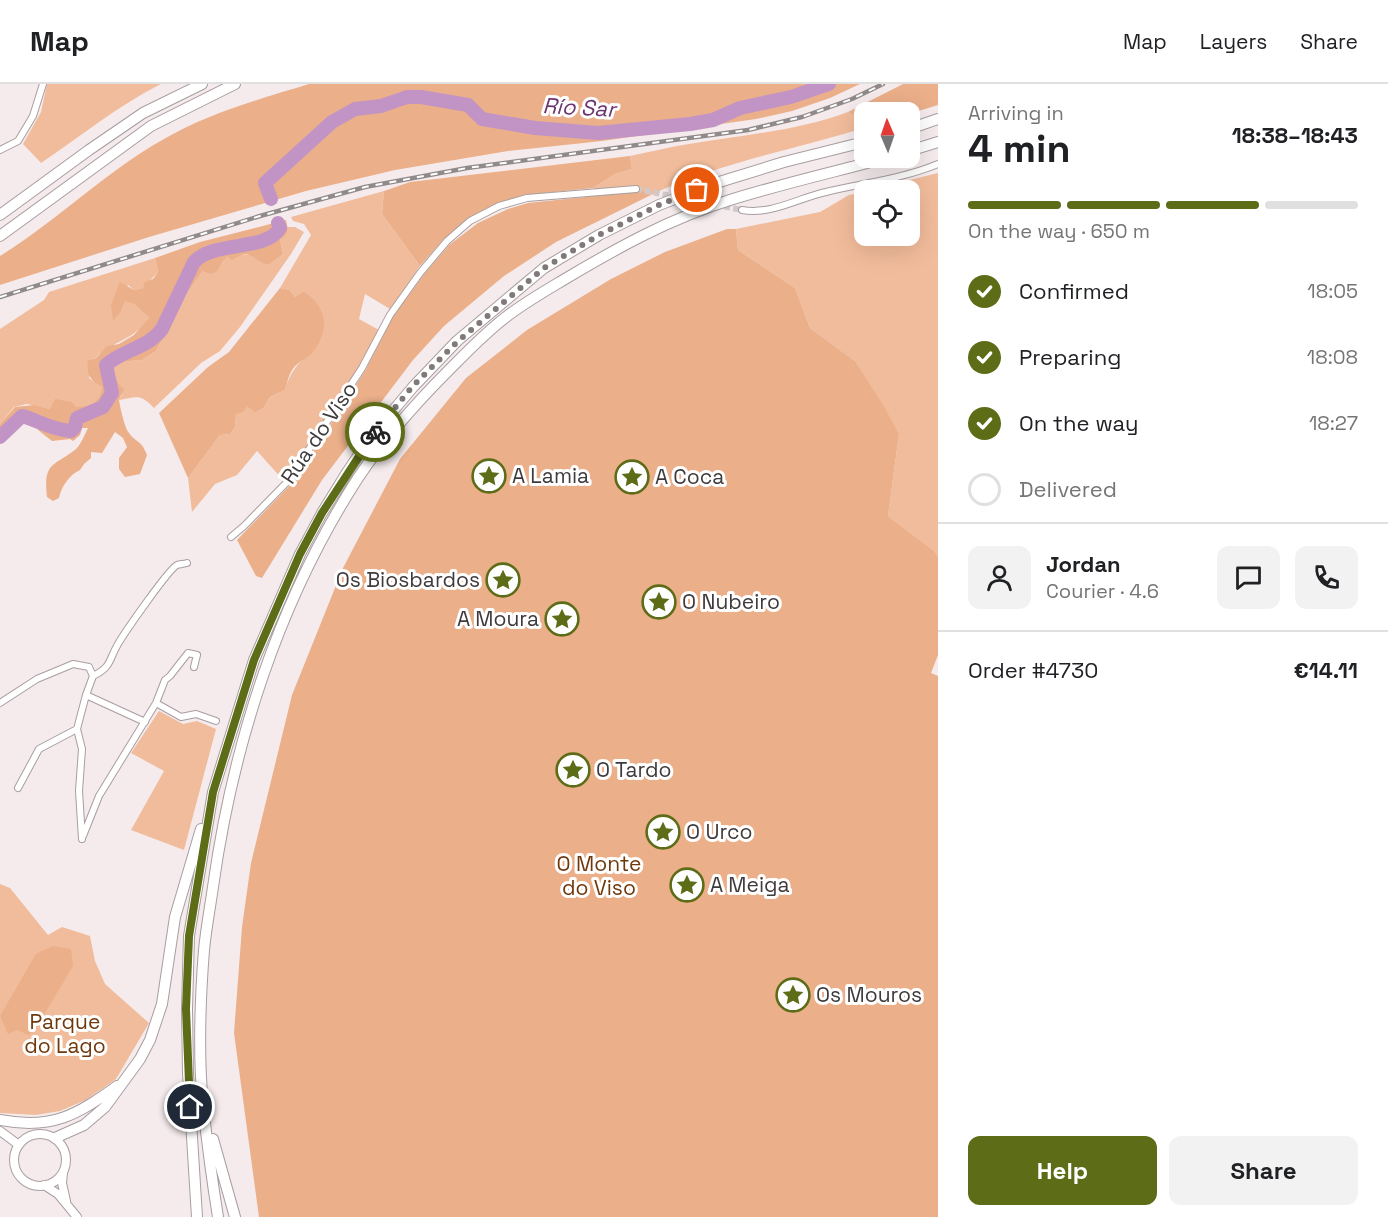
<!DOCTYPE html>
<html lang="en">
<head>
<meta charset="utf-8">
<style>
  :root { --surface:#fff; --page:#f2f2f2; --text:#202124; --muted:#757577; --line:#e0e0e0; --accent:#5c6c17 }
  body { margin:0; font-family:"Space Grotesk",sans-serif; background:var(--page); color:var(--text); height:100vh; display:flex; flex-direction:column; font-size:22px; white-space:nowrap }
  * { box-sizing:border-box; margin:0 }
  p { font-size:20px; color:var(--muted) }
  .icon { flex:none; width:33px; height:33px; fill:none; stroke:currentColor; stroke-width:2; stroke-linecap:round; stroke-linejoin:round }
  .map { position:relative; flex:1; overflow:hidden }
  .details { display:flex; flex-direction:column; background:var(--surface); width:450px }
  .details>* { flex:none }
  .needle { width:39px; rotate:358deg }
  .controls { position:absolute; left:854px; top:18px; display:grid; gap:12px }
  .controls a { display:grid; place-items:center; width:66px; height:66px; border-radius:12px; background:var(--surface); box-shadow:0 6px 24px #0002; font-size:30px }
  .pin { position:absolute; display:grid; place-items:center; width:51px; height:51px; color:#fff; margin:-26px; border:3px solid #fff; border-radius:50%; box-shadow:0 2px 6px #0007 }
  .courier { position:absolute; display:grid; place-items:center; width:60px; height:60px; margin:-30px; border:4px solid #5c6c17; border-radius:50%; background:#fff; color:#222; box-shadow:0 2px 8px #0007 }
  .head em { font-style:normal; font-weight:600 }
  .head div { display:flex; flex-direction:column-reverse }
  .head { display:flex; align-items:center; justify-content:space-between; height:102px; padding:0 30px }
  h1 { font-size:39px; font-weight:600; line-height:45px }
  .bar { display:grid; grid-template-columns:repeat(4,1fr); gap:9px 6px; align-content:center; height:72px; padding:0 30px }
  .bar i { height:8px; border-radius:4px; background:var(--line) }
  .bar .active { background:var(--accent) }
  .bar p { grid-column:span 4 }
  .line { display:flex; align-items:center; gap:15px; padding:0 30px; border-top:2px solid var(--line) }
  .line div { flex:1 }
  .round { display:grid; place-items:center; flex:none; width:63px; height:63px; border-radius:12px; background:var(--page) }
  ol { padding:0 30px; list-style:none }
  li { display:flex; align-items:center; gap:18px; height:66px }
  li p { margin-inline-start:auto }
  li .icon { padding:6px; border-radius:50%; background:var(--accent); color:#fff; stroke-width:4 }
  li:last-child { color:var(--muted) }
  li i { width:33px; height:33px; border:3px solid var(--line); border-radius:50% }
  .action { display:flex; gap:12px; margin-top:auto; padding:12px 30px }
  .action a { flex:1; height:69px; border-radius:12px; background:var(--accent); color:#fff; font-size:24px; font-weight:600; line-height:69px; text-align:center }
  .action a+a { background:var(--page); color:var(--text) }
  header { display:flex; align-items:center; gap:36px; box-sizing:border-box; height:84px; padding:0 30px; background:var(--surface); border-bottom:2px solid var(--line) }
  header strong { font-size:28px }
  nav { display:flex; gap:33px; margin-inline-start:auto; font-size:21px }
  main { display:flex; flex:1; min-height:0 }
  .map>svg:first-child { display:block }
  .green { fill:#f1bc9b }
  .forest { fill:#ebaf89 }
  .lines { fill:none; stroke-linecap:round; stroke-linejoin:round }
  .river { stroke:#c294c6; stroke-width:14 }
  .street-tunnel { stroke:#d1c8c9; stroke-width:6; stroke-dasharray:6 3; stroke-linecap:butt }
  .street-casing { stroke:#a89ea0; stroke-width:8 }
  .secondary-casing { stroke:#a89ea0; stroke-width:10 }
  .highway-casing { stroke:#a89ea0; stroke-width:12 }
  .street { stroke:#fff; stroke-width:6 }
  .secondary { stroke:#fff; stroke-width:8 }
  .highway { stroke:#fff; stroke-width:10 }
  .rail-casing { stroke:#908a8b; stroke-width:4.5 }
  .rail { stroke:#fff; stroke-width:2; stroke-dasharray:7; stroke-linecap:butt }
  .done { stroke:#7f797a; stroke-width:6; stroke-dasharray:0 10.8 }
  .route { stroke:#5c6c17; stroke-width:8 }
  .labels { text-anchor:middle; stroke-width:6; stroke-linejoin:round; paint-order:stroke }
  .street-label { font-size:21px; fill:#3f3b3c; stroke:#fff }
  .poi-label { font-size:21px; fill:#3f3b3c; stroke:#fff; text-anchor:start }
  .park-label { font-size:21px; fill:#6f380d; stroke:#fff }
  .water-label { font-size:22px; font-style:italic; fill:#6c3471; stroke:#fff }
</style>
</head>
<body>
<header>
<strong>Map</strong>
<nav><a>Map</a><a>Layers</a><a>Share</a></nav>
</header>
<main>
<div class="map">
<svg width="938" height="1133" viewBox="0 0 938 1133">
  <rect width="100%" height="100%" fill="#f5ebec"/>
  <!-- green -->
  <path class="green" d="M47,0H161C119,21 81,52 41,79L23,60L41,28Z
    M848,28L864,38V44C792,66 719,79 651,111L642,107L609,111L593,104L615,90L632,85L630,72C650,68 669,63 689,60C742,51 797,47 848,28Z
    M938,89V472L933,466L888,432L899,350L855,277L810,244L795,204L738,166L736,145L820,128L849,111L864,108V152H909V106H869Z
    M384,107L382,130L420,182L390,225L365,210L359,235L379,246L361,280L290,390L283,396L257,367L237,391L215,400L192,428L188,394L220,351L230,350L235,343L236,330L247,322L264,323L270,313L285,306C290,289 296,280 311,269L295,213L290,206L280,204L311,151L304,140L293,137L291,133Z
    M287,143H295L304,148L291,170L240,243L220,267L201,279L154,324C140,309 137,313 119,316L122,311L114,291V283L118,278L142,276L156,267L184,213L203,187L222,180L227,171H254L269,181L283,170L280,155L288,146Z
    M155,174L158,188L143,204L134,206L128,201L113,236L121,228L125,216L134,220L149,234C136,256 103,261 95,275C92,280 91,288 89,294L102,303V312L95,320L86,323L50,325L27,320L14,323L0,340V245L44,216L49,208Z
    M159,627L183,640L197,637L216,645L184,766L131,746L164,687L131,669Z
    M0,800L10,804L48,851L62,843L90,852L95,877L105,900L149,939L116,995L86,1016L60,1027L36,1031L0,1029Z"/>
  <!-- forest -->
  <path class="forest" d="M309,0H860L830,14L792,27L756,35L602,57L508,67L395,86L306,107L149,153L0,201V172C57,137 105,88 164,55C209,29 260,15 309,0Z
    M903,0H938V21L909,30V28H864V38L848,28Z
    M630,72L632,85L615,90L593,104L525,111L495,120L467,135L442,157L420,182L382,130L384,107L410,98Z
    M643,107L651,111L556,158L504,192L444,242L413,276L322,396L262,494L256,492L237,456L295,396L365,287L392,234L425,189L449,161L478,139L508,125L528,119Z
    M286,136L288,146L285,152L280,155L283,170L269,181C252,177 252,163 232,176L227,172L216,188L210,190L203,187L184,213L156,267L142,276L119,278L114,283C114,293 116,299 124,305L119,316C120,323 125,345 129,349C137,360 141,355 147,371L140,390L125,393L119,385V374L127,363L123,354L115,348L102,369L91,368V374L84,380L80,386C70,390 61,403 59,414L53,417L47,413C43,378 53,383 76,365C81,360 85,350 88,344H82L80,351L73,357L70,355L52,357L38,346L35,339L23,337L0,360V340L15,323L34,321L50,325L55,315L71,318L76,323C90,323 101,319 102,303C90,296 86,291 88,276L95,275L107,262L119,260L134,251L149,234L134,220L125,217L121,228L113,237L111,221L120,198L134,206L143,204L145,198L153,195L158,188L155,174L200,158Z
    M727,145H736L738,166L795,204L810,244L855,277L883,321L899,350L888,432L933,466L938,472V571L931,589L938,592V1133H259L234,949L242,843L251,779L292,611L343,484L400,375L466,294L527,246L611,195L665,168Z
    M280,204L290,206L295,213L304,208C328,223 330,247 312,269C305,276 295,279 291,288C288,293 287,301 285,306L270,313L264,323L255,328L247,322L243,328L236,330L235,343L230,350L220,351L188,394L159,329L208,283L229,268Z
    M53,862L71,865L73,882L39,939L29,951L17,946L8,950L0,932L36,870Z"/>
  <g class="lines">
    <!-- river -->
    <path class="river" d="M271,115L265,99L332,38L355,25L381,22L407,13H421L468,21L482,35L535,44L598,49L690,40L713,36L740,24L791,13L829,0
      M0,353L22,332C39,337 53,346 71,347L75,343L77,334L103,323L112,309L106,281C123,266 148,264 162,245L194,178C215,156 266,168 280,144L278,139"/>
    <!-- street-tunnel -->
    <path class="street-tunnel" d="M636,105L742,126"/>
    <defs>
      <path id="street" d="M0,66L18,57L33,32L43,0
        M742,126C772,131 798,114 826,108C863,99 902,95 938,80
        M231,453L244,442L289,396L362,284L390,231L420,189L447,157L470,137L499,122L527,114L636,105
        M86,611L145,638
        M0,619L37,595L73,580L89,583L93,592
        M156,619L181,633L196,630L216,637
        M18,704L39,665L77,645
        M83,752L99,712L156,619L165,596L170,592L188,569L197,571L194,583
        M82,755L79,707L82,665L77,645L86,611L93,592C112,583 109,575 118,560C125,548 168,486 177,481C180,480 184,480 187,479"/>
      <path id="secondary" d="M0,1047L19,1061
        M14 1076a26 26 0 1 1 52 0a26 26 0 1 1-52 0Z
        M63,1089L62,1099L66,1117
        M44,1101L58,1110L77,1133"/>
      <path id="highway" d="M909,45L938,35
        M909,67L938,58
        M0,131L89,66L143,29L202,0
        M0,152L151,42L235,0
        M0,1036C52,1046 77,1031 117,1002
        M55,1054L84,1041L105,1023L140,975L150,956L162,920L175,833L201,745
        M213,1055L235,1133
        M197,1133L188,989L187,925L189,852L213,708L254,576L300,470L322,429L348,387L370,354L413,303L457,257L544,184L599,151L659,121L716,99L784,78L864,58
        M218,1133C212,1096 207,1058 203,1021C198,970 200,917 204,866C206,845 210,824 213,803C233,660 279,516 358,394C384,355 416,319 449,286C467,268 485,249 506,233C524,219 545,207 565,195C617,164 671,134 730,116C781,100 834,88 886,74"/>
    </defs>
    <!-- street casing -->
    <use href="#street" class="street-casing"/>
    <!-- secondary casing -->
    <use href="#secondary" class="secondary-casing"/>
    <!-- highway casing -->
    <use href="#highway" class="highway-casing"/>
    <!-- street -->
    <use href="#street" class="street"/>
    <!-- secondary -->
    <use href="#secondary" class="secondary"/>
    <!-- highway -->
    <use href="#highway" class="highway"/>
    <defs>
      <path id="rail" d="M0,213L260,132L365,103L467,84L748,46L802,33L852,15L883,0"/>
    </defs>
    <!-- rail casing -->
    <use href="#rail" class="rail-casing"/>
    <!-- rail -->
    <use href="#rail" class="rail"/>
  </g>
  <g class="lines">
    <!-- done -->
    <path class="done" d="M375,348L412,303L457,258L544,184L599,151L659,121L697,106"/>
    <!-- route -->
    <path class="route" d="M190,1023L186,925L189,852L213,708L254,576L300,470L322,429L375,348"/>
  </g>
  <!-- icons -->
  <defs>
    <symbol id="sight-ring" viewBox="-11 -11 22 22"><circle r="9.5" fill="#fff" stroke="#5c6c17" stroke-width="1.5"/><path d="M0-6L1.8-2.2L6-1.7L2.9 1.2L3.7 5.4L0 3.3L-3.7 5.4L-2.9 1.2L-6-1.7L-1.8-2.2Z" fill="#5c6c17"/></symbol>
  </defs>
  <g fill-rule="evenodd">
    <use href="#sight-ring" x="470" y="373" width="38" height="38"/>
    <use href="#sight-ring" x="613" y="374" width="38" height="38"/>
    <use href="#sight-ring" x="484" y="477" width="38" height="38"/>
    <use href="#sight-ring" x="640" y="499" width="38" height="38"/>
    <use href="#sight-ring" x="543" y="516" width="38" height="38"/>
    <use href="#sight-ring" x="554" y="667" width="38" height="38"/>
    <use href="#sight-ring" x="644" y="729" width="38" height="38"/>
    <use href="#sight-ring" x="668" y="782" width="38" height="38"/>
    <use href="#sight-ring" x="774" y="892" width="38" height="38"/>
  </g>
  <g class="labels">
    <!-- street labels -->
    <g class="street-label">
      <text transform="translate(319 349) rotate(-56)" y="7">Rúa do Viso</text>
    </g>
    <!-- poi labels -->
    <g class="poi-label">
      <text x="512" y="399">A Lamia</text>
      <text x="655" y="400">A Coca</text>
      <text x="480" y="503" text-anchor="end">Os Biosbardos</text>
      <text x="682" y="525">O Nubeiro</text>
      <text x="539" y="542" text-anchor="end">A Moura</text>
      <text x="596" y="693">O Tardo</text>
      <text x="686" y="755">O Urco</text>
      <text x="710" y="808">A Meiga</text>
      <text x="816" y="918">Os Mouros</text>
    </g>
    <!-- park labels -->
    <g class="park-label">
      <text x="599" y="787">O Monte<tspan x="599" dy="24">do Viso</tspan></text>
      <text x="65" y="945">Parque<tspan x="65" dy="24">do Lago</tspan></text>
    </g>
    <!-- water labels -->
    <g class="water-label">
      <text transform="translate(579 23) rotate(3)" y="8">Río Sar</text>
    </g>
  </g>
</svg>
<div class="controls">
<a><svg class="needle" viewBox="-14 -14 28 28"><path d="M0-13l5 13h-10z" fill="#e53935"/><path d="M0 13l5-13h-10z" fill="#757577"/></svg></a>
<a><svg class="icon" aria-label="locate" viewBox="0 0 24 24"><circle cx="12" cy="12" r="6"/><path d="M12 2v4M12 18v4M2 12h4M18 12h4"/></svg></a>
</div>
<div class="pin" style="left:697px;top:106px;background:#ea580c"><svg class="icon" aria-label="bag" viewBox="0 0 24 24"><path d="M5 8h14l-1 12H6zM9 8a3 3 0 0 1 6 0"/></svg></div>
<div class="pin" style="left:190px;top:1023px;background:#1f2937"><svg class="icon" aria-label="home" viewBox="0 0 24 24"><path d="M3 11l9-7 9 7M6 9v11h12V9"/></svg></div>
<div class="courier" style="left:375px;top:348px"><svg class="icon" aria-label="bike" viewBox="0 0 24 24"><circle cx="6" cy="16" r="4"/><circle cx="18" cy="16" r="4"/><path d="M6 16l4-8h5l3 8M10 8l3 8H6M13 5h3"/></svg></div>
</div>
<section class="details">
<div class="head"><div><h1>4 min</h1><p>Arriving in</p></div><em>18:38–18:43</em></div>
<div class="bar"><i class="active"></i><i class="active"></i><i class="active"></i><i></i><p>On the way · 650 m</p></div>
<ol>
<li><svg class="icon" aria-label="check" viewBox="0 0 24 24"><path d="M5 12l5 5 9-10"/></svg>Confirmed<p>18:05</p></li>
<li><svg class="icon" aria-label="check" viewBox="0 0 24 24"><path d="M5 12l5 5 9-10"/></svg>Preparing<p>18:08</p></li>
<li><svg class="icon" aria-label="check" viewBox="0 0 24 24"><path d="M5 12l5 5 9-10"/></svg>On the way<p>18:27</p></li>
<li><i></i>Delivered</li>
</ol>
<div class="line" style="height:108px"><a class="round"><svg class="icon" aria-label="person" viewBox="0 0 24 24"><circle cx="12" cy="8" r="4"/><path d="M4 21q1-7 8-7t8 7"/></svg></a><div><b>Jordan</b><p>Courier · 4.6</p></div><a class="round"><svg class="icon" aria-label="chat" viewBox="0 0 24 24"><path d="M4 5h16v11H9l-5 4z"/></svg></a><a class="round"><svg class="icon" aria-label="phone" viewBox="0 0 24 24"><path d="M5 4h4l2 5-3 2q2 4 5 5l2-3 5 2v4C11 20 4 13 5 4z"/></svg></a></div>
<div class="line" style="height:78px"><div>Order #4730</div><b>€14.11</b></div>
<div class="action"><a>Help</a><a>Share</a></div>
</section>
</main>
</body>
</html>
